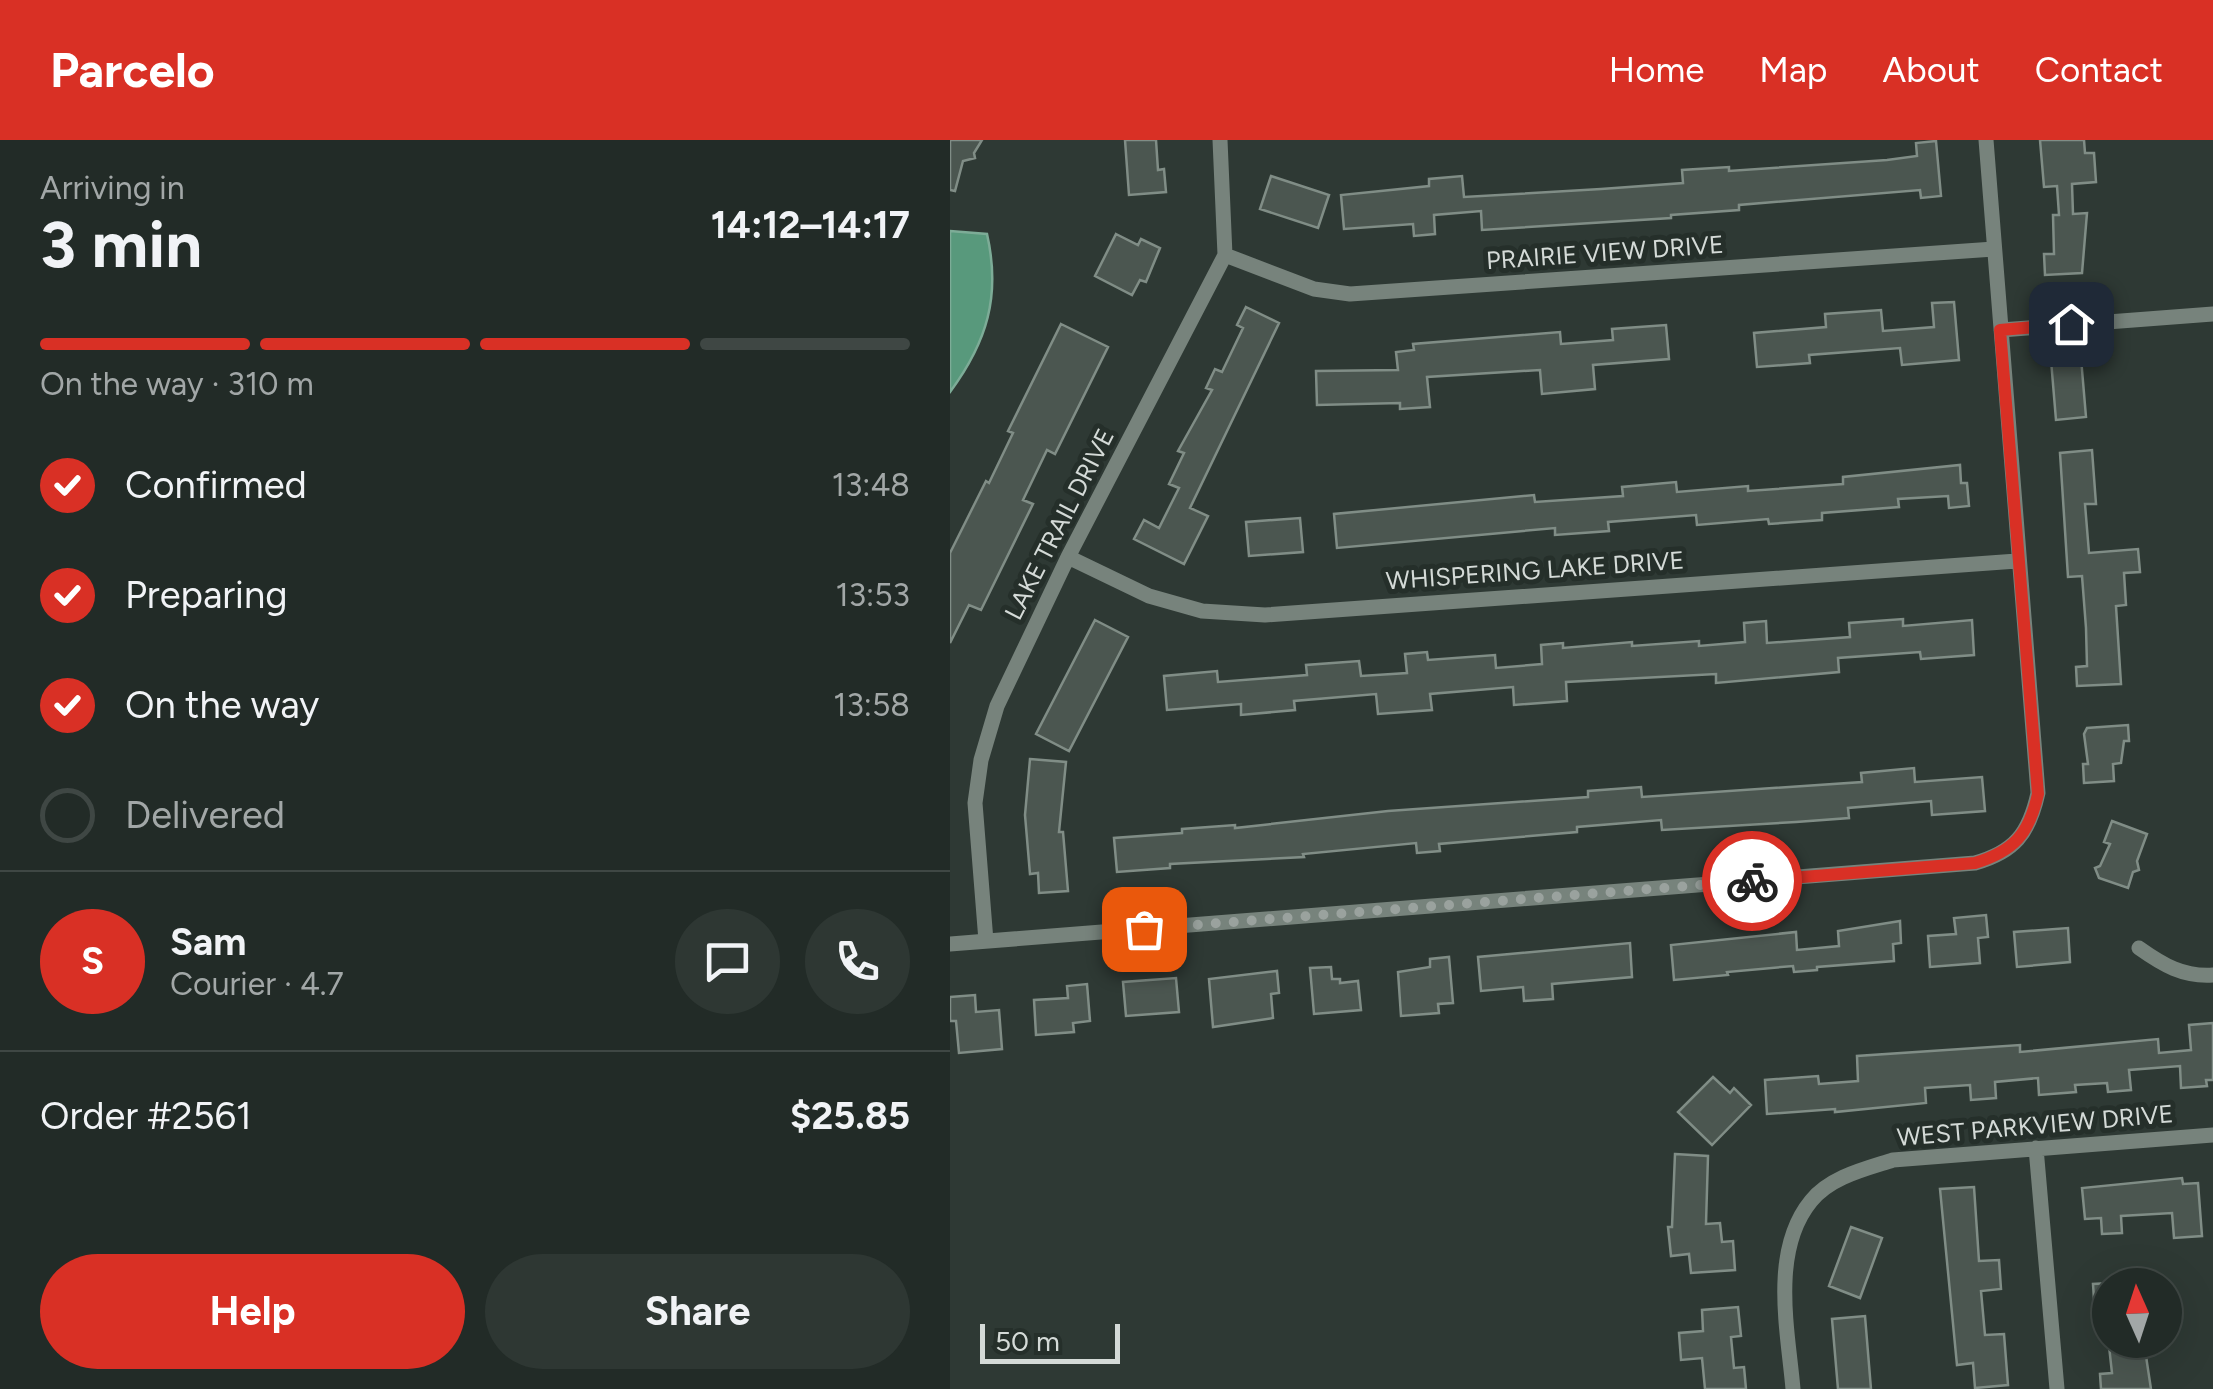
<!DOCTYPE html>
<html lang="en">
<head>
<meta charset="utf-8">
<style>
  :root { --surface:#222b27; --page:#2e3733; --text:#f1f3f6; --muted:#a2a7a7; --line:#3f4744; --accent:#d93025 }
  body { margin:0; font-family:Figtree,sans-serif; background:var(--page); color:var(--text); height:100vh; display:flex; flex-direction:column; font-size:38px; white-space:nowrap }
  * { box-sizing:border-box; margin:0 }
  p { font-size:32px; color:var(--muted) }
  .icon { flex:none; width:55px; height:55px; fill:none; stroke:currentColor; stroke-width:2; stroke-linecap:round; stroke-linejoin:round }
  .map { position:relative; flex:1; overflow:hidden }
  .drawer { display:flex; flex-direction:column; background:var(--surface); width:950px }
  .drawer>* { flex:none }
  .needle { width:65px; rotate:357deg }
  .fabs { position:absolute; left:1142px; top:1128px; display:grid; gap:20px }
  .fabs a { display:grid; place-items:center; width:90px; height:90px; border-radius:50%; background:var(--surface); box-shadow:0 10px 40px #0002,0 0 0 2px var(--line); font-size:50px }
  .scale { position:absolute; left:30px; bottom:25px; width:140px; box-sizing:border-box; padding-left:10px; border:5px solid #d4dad7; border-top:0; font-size:28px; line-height:35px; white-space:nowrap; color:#d4dad7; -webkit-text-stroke:8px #252f2a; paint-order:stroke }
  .pin { position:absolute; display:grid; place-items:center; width:85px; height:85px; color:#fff; margin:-42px; border-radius:20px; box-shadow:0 5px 15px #0006 }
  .courier { position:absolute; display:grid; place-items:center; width:100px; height:100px; margin:-50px; border:8px solid #d93025; border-radius:50%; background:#fff; color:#222; box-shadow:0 2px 12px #0007 }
  .head em { font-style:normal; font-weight:700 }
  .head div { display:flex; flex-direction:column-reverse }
  .head { display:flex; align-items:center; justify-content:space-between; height:170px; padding:0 40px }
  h1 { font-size:65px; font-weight:700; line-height:75px }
  .bar { display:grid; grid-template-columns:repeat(4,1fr); gap:15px 10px; align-content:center; height:120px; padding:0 40px }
  .bar i { height:12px; border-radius:8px; background:var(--line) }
  .bar .current { background:var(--accent) }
  .bar p { grid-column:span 4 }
  .line { display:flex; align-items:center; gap:25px; padding:0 40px; border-top:2px solid var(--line) }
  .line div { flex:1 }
  .round { display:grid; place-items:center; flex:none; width:105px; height:105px; border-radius:52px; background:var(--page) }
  ol { padding:0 40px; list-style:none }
  li { display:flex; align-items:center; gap:30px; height:110px }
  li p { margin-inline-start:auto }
  li .icon { padding:10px; border-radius:50%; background:var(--accent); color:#fff; stroke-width:4 }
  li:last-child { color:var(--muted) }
  li i { width:55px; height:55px; border:5px solid var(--line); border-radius:50% }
  .action { display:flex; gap:20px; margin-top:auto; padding:20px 40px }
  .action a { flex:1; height:115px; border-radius:60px; background:var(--accent); color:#fff; font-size:40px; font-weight:700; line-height:115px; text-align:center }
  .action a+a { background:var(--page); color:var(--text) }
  header { display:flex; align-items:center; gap:60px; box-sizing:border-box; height:140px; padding:0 50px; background:var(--accent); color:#fff }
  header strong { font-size:48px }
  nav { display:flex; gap:55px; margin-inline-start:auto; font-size:35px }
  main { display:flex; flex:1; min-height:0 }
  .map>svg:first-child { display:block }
  .water { fill:#58997c; stroke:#7dac97; stroke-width:2.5 }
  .building { fill:#4b5650; stroke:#808d86; stroke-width:2.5 }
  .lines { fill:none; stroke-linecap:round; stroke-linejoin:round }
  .minor { stroke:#77837c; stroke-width:15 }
  .done { stroke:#9aa29e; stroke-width:10; stroke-dasharray:0 18 }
  .route { stroke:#d93025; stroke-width:12 }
  .labels { text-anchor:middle; stroke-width:10; stroke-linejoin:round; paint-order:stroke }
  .street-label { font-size:25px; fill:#d4dad7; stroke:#252f2a }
</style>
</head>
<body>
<header>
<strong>Parcelo</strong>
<nav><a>Home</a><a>Map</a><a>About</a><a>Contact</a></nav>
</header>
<main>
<section class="drawer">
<div class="head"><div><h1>3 min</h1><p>Arriving in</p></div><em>14:12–14:17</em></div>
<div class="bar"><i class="current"></i><i class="current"></i><i class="current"></i><i></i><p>On the way · 310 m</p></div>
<ol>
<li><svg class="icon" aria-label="check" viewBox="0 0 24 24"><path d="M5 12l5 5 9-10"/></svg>Confirmed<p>13:48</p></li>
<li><svg class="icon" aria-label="check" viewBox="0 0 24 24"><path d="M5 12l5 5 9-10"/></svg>Preparing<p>13:53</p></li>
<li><svg class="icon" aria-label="check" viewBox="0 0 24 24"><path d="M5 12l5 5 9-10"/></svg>On the way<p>13:58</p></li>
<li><i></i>Delivered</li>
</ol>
<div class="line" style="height:180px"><b class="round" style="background:var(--accent);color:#fff">S</b><div><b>Sam</b><p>Courier · 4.7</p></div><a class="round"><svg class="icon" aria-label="chat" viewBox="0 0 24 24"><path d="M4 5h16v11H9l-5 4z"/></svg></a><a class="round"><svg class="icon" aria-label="phone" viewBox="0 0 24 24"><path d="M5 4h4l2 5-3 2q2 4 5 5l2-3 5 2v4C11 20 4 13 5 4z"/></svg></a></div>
<div class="line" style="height:130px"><div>Order #2561</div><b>$25.85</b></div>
<div class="action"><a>Help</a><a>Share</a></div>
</section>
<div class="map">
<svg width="1263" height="1249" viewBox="0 0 1263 1249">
  <rect width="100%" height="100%" fill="#2e3934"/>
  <!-- water -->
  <path class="water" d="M0,91L37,94C51,156 37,202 0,252Z"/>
  <!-- building -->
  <path class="building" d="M0,0H32L24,13L25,18L13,21L5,51L0,50Z
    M175,0H206L208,30L214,29L216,52L179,55Z
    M1090,0H1134L1135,13H1144L1146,42L1122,44L1123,74L1137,73L1132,133L1095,135L1094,114H1104L1103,75H1109L1107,46L1094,47Z
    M986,1L991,56L971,58L970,50L789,65V70L721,75V78L532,90L531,71L484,75L485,94L464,96L463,84L394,89L391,55L479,46V39L512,36L514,57L651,49L733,43L732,30L779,27V31L937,20L967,16L966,3Z
    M321,36L379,55L368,88L310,69Z
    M166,94L188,105L191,99L210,108L196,142L190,140L182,155L145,136Z
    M1004,162L1009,220L952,225L950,208L859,215L860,223L807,227L804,193L876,187L875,174L931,170L933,191L984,187L982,163Z
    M296,167L329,183L240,368L258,376L234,424L184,399L194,380L209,388L229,348L219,344L234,313L228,311L262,250L256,248L265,229L272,232L293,188L287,185Z
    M111,184L158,207L105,314L97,310L73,360L83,364L31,470L19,465L0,503V413L36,341L39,343L63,293L58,291Z
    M716,185L719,219L643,225L645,249L592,254L590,230L477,237L480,267L450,269V263L367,265L366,231L448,230L446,212L464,210L463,204L610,192L611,204L663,200L662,189Z
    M1131,218L1136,277L1106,280L1101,220Z
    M1142,310L1146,364H1135L1139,413L1188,409L1190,432L1174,433L1176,465L1166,466L1171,544L1127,546L1126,527L1137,526L1136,488L1132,436L1118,437L1110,313Z
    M1010,325L1011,343H1017L1019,366L999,368L998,356L948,359L949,367L872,373V380L819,384L818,379L747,385L746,375L658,382L659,391L605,395V388L387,408L384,374L584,355L585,362L673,356L672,347L726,342L727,352L798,346V351L893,344V337Z
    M350,378L353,412L299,416L296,382Z
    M953,479V486L1022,480L1024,515L971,519L970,512L888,518L889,532L766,543V534L616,542L617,561L564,565L563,547L480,554L482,570L428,574L426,554L344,561L345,570L291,575V564L217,570L214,536L267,531L268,542L357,535L356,525L409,521L411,536L457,533L455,514L477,512L478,520L545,515L546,528L592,524L591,505L613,503V508L682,502V506L749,501V506L795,502L794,483L816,481L817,503L900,497L899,483Z
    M145,480L178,497L119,611L86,594Z
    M1178,585L1179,601H1174L1171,623L1163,624L1164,641L1134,643L1133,624H1138L1134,594L1137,588Z
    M80,619L116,622L109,692H113L118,751L89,753L88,733L80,734L75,675Z
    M964,628L965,642L1032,637L1035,671L982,675L981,661L898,668L899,678L846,682L712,690L711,680L627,687V692L489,704L490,711L467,713L466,703L353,714L354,717L220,724V728L167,732L164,698L232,693V689L285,685V688L438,671L638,657V651L691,647L692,657L912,642L911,633Z
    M1162,681L1197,694L1187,721L1189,730L1183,732L1178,748L1149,738L1145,728L1150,726L1160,704L1154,702Z
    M1036,775L1038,797L1028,798L1030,823L980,827L978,796L1006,794L1004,778Z
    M950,781L951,803L943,804L944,821L867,827V830L844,832L843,826L777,832L778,835L724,840L721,805L846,792L847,810L889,806L888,791Z
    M1118,788L1120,822L1067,827L1064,792Z
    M680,803L682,837L602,844L603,859L574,861L573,847L531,851L528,817Z
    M499,817L503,863L488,864L489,873L451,876L448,832L480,827V819Z
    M381,827L382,839H390V843L408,841L411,870L364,874L360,828Z
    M327,831L329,853L321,854L323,878L263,887L259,839Z
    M226,838L229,872L176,876L173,842Z
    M137,844L140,881L123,883L124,892L86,895L84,860L118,858L117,846Z
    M25,855L26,872L49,870L52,909L9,913L6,881H0V857Z
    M1263,883V940H1256L1257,946L1231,948L1230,926L1179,930L1181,950L1158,952L1157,943L1125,945L1126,952L1089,955L1088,938L1045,942L1046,958L1021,960L1020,945L975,948L976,963L885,972V969L817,974L815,940L868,936L869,944L908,941L907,916L1070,905V912L1208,899L1209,913L1241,910L1239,885Z
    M763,937L780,953L784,948L801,965L762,1005L728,972Z
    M725,1014L758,1016L756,1084L770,1083L772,1102L783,1101L785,1130L741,1133L739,1114L721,1116L718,1087H722Z
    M1232,1038L1233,1044L1248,1043L1252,1096L1224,1098L1222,1073L1171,1076L1172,1093L1152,1094L1151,1078L1135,1079L1132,1048Z
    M1024,1047L1029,1121L1049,1120L1051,1149L1031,1151L1035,1195L1054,1194L1058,1245L1025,1248L1023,1223L1007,1225L990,1049Z
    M901,1087L932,1098L910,1158L879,1146Z
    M1160,1143V1175H1145L1143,1144Z
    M788,1167L791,1196L781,1197L784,1228L794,1227L796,1249H755L752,1218L731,1220L729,1193L753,1191L752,1170Z
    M915,1176L921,1249H888L882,1179Z
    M1194,1203L1201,1249H1151L1150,1234L1162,1233L1159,1206Z"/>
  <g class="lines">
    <!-- minor -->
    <path class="minor" d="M275,115L364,149L400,154L1044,109
      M1051,190L1263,174
      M118,417L199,456L252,471L315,475L1067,421
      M36,801L25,663L31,620L47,566L118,417L275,115L270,0
      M0,804L1025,723C1064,712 1079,694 1088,653L1036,0
      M1189,808C1213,825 1233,837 1263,835
      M1086,1008L1107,1249
      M843,1249C838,1191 820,1111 861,1061C880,1037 915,1029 943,1020L1263,995"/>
  </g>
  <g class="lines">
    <!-- done -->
    <path class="done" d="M194,789L802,741"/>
    <!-- route -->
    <path class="route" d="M802,741L1025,723C1064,711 1079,694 1088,654L1050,190L1121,184"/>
  </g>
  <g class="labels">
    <!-- street labels -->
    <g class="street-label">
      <text transform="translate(655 112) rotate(-4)" y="9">PRAIRIE VIEW DRIVE</text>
      <text transform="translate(109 384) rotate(-63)" y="9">LAKE TRAIL DRIVE</text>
      <text transform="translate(585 430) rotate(-4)" y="9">WHISPERING LAKE DRIVE</text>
      <text transform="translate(1085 985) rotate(-5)" y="9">WEST PARKVIEW DRIVE</text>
    </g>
  </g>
</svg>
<div class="fabs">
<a><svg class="needle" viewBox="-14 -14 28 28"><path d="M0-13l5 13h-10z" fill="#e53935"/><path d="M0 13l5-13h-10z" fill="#a2a7a7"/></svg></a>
</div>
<div class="scale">50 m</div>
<div class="pin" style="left:194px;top:789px;background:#ea580c"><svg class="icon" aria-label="bag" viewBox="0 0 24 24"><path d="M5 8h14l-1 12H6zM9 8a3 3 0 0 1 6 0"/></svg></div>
<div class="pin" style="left:1121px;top:184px;background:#1f2937"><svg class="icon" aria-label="home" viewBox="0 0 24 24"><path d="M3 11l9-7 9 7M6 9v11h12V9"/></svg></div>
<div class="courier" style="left:802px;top:741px"><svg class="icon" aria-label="bike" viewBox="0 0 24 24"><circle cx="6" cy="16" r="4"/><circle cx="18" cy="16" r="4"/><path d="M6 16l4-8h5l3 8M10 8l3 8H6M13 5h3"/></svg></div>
</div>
</main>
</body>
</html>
